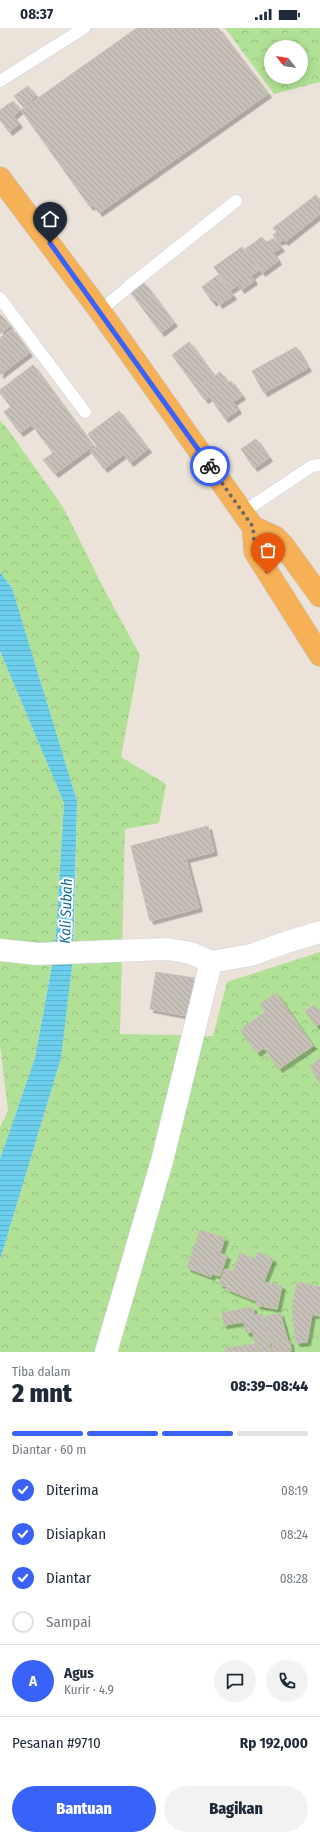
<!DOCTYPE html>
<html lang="id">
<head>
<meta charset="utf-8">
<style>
  :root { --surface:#fff; --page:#f2f2f3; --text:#1f2937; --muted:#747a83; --line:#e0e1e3; --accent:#3962f8 }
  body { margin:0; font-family:"Fira Sans Condensed",sans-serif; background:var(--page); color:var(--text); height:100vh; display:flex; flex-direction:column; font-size:15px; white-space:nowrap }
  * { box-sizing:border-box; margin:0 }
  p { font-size:13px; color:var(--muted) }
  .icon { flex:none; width:22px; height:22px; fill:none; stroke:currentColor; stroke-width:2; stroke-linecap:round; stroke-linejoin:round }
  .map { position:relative; height:1324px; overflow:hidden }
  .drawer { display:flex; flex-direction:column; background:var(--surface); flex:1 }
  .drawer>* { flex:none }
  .needle { width:26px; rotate:300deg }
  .controls { position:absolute; left:264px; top:12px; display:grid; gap:8px }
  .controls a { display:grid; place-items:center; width:44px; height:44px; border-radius:50%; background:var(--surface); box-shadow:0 2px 10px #0003; font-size:20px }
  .pin { position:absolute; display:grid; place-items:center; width:34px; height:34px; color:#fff; margin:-41px -17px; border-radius:50% 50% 50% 0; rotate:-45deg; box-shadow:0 0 4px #0007 }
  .pin .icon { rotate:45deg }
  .courier { position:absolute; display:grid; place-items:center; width:40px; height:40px; margin:-20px; border:3px solid #3962f8; border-radius:50%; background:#fff; color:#222; box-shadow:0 1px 5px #0007 }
  .summary em { font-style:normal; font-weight:800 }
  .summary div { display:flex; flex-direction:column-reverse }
  .summary { display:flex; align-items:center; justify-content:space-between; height:68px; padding:0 12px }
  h1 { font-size:26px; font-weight:800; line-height:30px }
  .bar { display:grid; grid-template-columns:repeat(4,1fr); gap:6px 4px; align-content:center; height:48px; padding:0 12px }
  .bar i { height:5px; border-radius:3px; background:var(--line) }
  .bar .on { background:var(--accent) }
  .bar p { grid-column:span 4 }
  .line { display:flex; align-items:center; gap:10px; padding:0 12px; border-top:1px solid var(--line) }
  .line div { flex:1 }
  .round { display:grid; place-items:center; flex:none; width:42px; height:42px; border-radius:21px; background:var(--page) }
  ol { padding:0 12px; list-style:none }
  li { display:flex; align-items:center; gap:12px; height:44px }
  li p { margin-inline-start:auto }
  li .icon { padding:4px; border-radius:50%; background:var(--accent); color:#fff; stroke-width:4 }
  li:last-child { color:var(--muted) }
  li i { width:22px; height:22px; border:2px solid var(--line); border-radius:50% }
  .primary-button { display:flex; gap:8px; margin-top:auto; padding:8px 12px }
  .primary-button a { flex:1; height:46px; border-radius:24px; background:var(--accent); color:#fff; font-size:16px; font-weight:800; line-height:46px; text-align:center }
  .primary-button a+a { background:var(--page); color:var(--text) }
  .status { display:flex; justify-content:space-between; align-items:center; height:28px; padding:0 20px; background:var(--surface); direction:ltr }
  .status svg { height:11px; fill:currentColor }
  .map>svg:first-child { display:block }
  .forest { fill:url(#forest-crowns); fill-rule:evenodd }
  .water { fill:url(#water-rules) }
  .building { fill:url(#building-back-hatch); stroke:#c6bfb3; filter:url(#shadow) }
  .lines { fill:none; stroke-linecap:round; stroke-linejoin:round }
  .service-casing { stroke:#cfd3e1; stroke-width:13 }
  .minor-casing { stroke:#cfd3e1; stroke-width:23 }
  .trunk-casing { stroke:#c3c3c3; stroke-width:23 }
  .service { stroke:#fff; stroke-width:12 }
  .minor { stroke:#fff; stroke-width:22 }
  .trunk { stroke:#f6b056; stroke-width:22 }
  .done { stroke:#6c6966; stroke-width:4; stroke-dasharray:0 7.2 }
  .route { stroke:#3962f8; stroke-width:5 }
  .labels { text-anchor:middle; stroke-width:4; stroke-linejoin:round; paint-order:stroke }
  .water-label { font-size:15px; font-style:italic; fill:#0e6b96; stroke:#fff }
</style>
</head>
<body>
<div class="status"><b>08:37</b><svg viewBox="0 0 49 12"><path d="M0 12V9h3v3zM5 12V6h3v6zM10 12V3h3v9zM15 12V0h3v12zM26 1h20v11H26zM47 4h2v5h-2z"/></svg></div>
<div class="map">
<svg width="320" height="1324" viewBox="0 0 320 1324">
  <defs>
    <pattern id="forest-crowns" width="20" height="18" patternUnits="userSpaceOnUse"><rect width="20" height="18" fill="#b1e196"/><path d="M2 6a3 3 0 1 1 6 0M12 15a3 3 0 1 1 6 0" fill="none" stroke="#98c181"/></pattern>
    <pattern id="water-rules" width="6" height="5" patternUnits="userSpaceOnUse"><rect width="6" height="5" fill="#6cceed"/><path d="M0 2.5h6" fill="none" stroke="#5eb1cb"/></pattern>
    <pattern id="building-back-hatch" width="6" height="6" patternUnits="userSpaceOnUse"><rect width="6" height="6" fill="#c6c0b9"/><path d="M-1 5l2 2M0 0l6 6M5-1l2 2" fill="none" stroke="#aaa59f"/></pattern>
    <filter id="shadow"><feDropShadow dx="3.5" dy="3.5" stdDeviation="0" flood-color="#0004"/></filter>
  </defs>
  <rect width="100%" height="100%" fill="#ebe3d9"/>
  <!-- forest -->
  <path class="forest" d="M225,0H320V54L274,66ZM271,19H301V49H271Z
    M0,392L9,403L63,479L105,563L140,627L121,729L166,756L159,795L125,801L122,919L74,921L77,773L12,560L0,544Z
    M0,623L64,775L55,921L0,918Z
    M320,924V1324H112L199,1008H213L227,954Z
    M0,927L53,930L35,1030L0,1131V1099L8,1083L0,1017Z
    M122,928L120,1006L182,1007L157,1121L99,1324H0V1232L61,1030L73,931Z"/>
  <!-- water -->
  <path class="water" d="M0,544L12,560L77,773L73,931L61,1030L0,1232V1131L35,1030L55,921L64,775L0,623Z"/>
  <!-- building -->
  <path class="building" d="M137,0H218L268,66L99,185L93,177L90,179L21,82Z
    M28,58L36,68L23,79L14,68Z
    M13,73L20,82L13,88L19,96L9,104L0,92V82Z
    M316,167L320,173V178L318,180L320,186L285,214L283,212L279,214L273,207L277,204L273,200Z
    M262,209L266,215L274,210L281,220L273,225L278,233L262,245L245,221Z
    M242,219L259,242L251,248L254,253L241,262L238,257L230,262L214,239Z
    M218,247L233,268L219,277L216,272L213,275L202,259Z
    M144,255L174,295L161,305L131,265Z
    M0,286L10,298L0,306Z
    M12,301L29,325L0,347V310Z
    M189,314L214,348L197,361L172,327Z
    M296,319L308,340L264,365L252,343Z
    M33,337L61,375L20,405L4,384L11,379L0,365V362Z
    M220,344L228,355L205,372L197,362Z
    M231,353L242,368L233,374L238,382L225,391L210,369Z
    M61,375L93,418L55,446L43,432L53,425L32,397Z
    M119,383L148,421L130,435L124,426L104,441L90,423L97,418L88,406Z
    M256,411L269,430L254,440L241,421Z
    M208,798L214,824L186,831L199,880L150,893L131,818Z
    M156,944L194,950L187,988L150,981Z
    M276,965L313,1018L279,1041L264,1020L257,1025L240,1002L265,984L260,976Z
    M314,977L320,984V996L316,998L305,983Z
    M320,1031V1056L310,1038Z
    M200,1202L225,1210L220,1225L227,1228L220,1248L212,1246L211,1249L187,1240Z
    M258,1224L273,1231L256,1273L226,1261L227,1259L219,1256L225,1241L233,1244L240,1225L255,1231Z
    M264,1254L282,1258L277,1281L256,1277Z
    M297,1254L320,1259V1288L292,1281Z
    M253,1279L254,1287L262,1286L271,1324H259L258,1315H255L253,1304L246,1305L244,1294L224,1297L222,1285Z
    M292,1282L312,1287L307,1314L296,1315Z
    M280,1285L288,1313L270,1315L264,1289Z
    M290,1313L291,1323L272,1324V1316Z
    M257,1316L258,1324H226L225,1320Z"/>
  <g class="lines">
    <defs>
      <path id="service" d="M0,53L84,0
        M0,270L85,384
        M100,283L133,255L236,173
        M243,484L312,438L320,437"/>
      <path id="minor" d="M0,922L37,926L167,921L191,925L211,934L251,927L287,914L320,904
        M106,1324L162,1133L211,934"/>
      <path id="trunk" d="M0,150L100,283L253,499L275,509L283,517L320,568
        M253,499L255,524L320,627"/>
    </defs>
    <!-- service casing -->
    <use href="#service" class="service-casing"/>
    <!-- minor casing -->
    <use href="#minor" class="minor-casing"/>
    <!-- trunk casing -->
    <use href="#trunk" class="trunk-casing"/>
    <!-- service -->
    <use href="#service" class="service"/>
    <!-- minor -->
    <use href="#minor" class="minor"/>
    <!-- trunk -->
    <use href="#trunk" class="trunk"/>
  </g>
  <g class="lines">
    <!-- done -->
    <path class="done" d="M210,438L253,499L255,524L268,546"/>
    <!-- route -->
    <path class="route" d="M50,215L210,438"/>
  </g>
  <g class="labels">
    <!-- water labels -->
    <g class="water-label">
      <text transform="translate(66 883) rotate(-88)" y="5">Kali Subah</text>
    </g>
  </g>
</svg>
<div class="controls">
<a><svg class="needle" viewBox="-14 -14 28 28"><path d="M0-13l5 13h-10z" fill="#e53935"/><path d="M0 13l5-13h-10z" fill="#747a83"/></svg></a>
</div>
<div class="pin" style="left:268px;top:546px;background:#ea580c"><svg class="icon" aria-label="bag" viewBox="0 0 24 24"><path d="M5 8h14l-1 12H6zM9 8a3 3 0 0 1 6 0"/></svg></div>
<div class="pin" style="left:50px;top:215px;background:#1f2937"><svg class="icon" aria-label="home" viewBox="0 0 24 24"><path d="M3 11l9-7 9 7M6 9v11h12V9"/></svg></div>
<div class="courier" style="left:210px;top:438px"><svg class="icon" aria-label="bike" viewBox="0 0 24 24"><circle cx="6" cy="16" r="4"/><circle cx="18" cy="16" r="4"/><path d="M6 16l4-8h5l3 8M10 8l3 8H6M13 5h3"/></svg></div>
</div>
<section class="drawer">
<div class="summary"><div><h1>2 mnt</h1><p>Tiba dalam</p></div><em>08:39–08:44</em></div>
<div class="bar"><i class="on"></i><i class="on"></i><i class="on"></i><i></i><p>Diantar · 60 m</p></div>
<ol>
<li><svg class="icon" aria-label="check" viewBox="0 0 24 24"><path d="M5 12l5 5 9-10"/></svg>Diterima<p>08:19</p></li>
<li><svg class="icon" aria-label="check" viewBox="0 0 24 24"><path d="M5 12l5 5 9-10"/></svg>Disiapkan<p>08:24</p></li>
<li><svg class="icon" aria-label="check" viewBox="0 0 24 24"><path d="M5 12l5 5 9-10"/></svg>Diantar<p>08:28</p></li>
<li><i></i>Sampai</li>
</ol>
<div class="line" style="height:72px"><b class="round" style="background:var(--accent);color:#fff">A</b><div><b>Agus</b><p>Kurir · 4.9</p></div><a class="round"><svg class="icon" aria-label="chat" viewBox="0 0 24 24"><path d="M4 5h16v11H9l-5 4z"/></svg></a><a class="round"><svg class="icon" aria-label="phone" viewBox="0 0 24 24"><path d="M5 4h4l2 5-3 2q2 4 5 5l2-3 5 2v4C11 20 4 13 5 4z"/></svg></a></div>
<div class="line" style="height:52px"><div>Pesanan #9710</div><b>Rp 192,000</b></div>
<div class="primary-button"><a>Bantuan</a><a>Bagikan</a></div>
</section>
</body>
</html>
